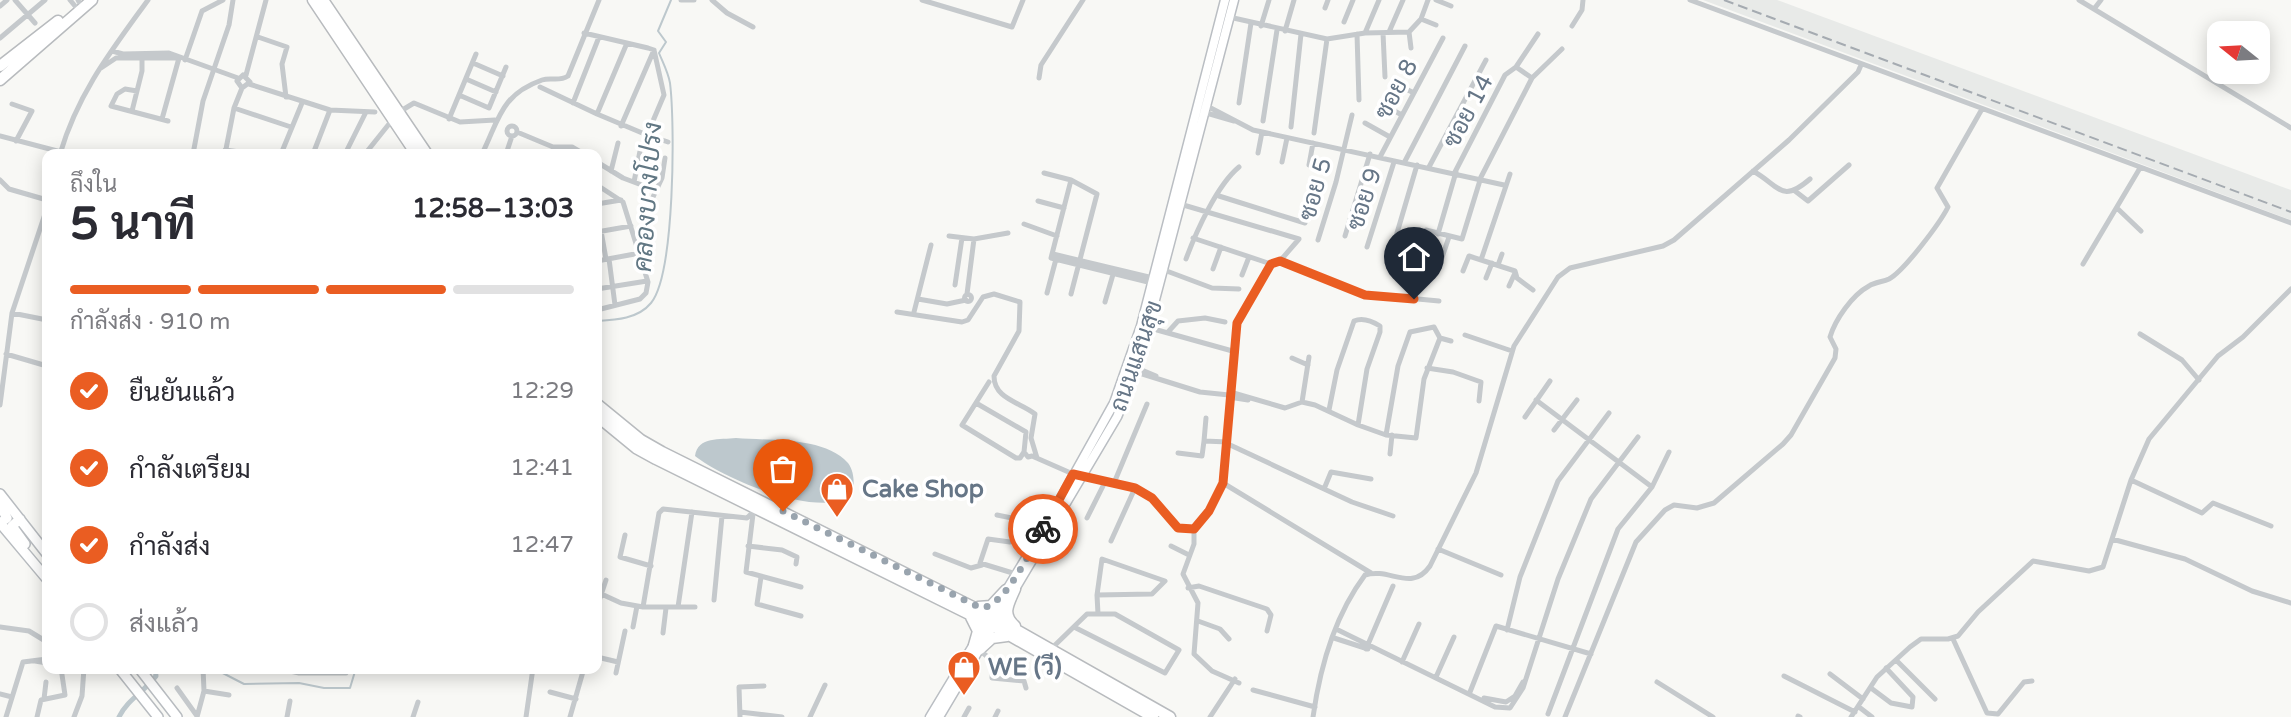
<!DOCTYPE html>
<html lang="th">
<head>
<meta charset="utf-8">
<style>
  :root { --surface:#fff; --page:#f7f7f7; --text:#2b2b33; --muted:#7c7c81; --line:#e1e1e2; --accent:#ea5d22 }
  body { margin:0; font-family:"Varela Round",Sarabun,sans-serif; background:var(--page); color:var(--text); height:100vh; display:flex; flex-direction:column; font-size:26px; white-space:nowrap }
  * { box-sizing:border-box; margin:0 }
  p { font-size:23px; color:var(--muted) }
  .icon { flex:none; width:38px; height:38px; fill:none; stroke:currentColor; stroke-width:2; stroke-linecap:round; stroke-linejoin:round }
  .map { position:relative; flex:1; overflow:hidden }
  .details { position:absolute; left:42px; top:149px; width:560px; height:525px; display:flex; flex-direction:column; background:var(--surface); border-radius:14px; box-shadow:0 4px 18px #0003 }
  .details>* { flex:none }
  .needle { width:46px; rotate:288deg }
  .buttons { position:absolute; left:2207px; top:21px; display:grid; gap:14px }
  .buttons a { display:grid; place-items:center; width:63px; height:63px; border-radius:14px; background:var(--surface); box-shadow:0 4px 18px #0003; font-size:35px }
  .pin { position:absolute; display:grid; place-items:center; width:60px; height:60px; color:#fff; margin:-72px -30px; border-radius:50% 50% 50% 0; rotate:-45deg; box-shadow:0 0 7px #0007 }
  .pin .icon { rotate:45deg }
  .courier { position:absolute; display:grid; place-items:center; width:70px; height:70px; margin:-35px; border:5px solid #ea5d22; border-radius:50%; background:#fff; color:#222; box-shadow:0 2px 9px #0007 }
  .headline em { font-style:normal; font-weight:700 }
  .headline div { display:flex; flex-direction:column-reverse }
  .headline { display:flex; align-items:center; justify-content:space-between; height:119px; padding:0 28px }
  h1 { font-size:46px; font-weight:700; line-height:52px }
  .bar { display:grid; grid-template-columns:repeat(4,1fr); gap:10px 7px; align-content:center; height:84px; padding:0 28px }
  .bar i { height:9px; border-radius:5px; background:var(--line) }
  .bar .selected { background:var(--accent) }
  .bar p { grid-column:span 4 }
  ol { padding:0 28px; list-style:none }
  li { display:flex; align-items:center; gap:21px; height:77px }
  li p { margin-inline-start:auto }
  li .icon { padding:7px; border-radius:50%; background:var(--accent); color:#fff; stroke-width:4 }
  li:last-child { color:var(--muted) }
  li i { width:38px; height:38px; border:4px solid var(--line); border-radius:50% }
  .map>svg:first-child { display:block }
  .built { fill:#e8eae8 }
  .water { fill:#bdc8cd }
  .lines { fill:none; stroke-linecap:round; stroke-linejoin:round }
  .stream { stroke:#bdc8cd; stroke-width:2 }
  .canal { stroke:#bdc8cd; stroke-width:5 }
  .secondary-casing { stroke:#babec3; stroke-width:11 }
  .primary-casing { stroke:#b8bcc0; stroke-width:12 }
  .trunk-casing { stroke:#b8bbbe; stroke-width:13 }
  .minor { stroke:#c5c9cc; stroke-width:5 }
  .secondary { stroke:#fff; stroke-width:8 }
  .primary { stroke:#fff; stroke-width:9 }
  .trunk { stroke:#fff; stroke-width:10 }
  .rail { stroke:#a5abb1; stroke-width:2; stroke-dasharray:10 5; stroke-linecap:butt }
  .done { stroke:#99a4ae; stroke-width:7; stroke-dasharray:0 12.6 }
  .route { stroke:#ea5d22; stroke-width:9 }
  .labels { text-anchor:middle; stroke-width:7; stroke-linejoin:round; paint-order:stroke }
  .street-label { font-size:24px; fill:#667687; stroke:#fff }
  .poi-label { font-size:24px; font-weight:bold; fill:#667687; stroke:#fff; text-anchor:start }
  .water-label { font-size:26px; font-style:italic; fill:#617783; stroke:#fff }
</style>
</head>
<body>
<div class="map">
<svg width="2291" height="717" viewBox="0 0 2291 717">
  <rect width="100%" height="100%" fill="#f8f8f5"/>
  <!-- built -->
  <path class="built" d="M1703,0H1777L2291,190V220Z"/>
  <!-- water -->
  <path class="water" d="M736,438C768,441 824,436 848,463C855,472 854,485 853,495C820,520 724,479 695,456C698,436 720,440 736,438Z"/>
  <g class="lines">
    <!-- stream -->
    <path class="stream" d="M597,321C615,320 638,319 651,303C675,274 675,123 670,83C668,72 663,63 659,53L666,42L658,31L671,0
      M213,668L244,684L299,683L324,688H350L356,668"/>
    <!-- canal -->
    <path class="canal" d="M119,717C127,700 145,691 156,676L155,668"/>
    <defs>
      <path id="secondary" d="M930,717L1046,525L1114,403L1141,326L1225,0
        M939,717L1117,417L1136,372L1234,0"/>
      <path id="primary" d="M0,494L47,554
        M0,506L7,518L0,523
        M20,519L12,526L25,544
        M0,523L47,579
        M119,668L158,717
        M139,668L177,717"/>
      <path id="trunk" d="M313,0L416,154
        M323,0L427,154
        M0,66L58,21
        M0,80L92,0
        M597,404L641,440L662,452L997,619L1170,717
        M597,416L636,448L656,459L993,626L1153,717
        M978,607L991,606L1006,590
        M971,617L978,631L974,645
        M1015,626C1001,614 1009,603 1015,589
        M980,649L992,638L1007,636"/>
    </defs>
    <!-- secondary casing -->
    <use href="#secondary" class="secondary-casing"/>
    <!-- primary casing -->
    <use href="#primary" class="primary-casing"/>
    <!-- trunk casing -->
    <use href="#trunk" class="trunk-casing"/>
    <!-- minor -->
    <path class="minor" d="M15,0L35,23
      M70,0L75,6
      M78,0L79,2
      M681,0H694
      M712,0L727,13L753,27
      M922,0L1012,27L1023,0
      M1436,0L1451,6
      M1690,0L2291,223
      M2079,0L2291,128
      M0,6L7,0
      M1325,8L1328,0
      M2094,9L2101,0
      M1229,17L1327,39L1365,33L1409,32L1421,19L1428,0
      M1421,19L1436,25
      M1344,22L1353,0
      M1261,26L1269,0
      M1572,26L1582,10L1583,0
      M1285,31L1294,0
      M1389,32L1403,0
      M1409,32L1411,48
      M584,33L648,48L654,50L664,95L647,135L597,114L627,43
      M1365,33L1379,0
      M1383,33L1385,77
      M1357,34L1359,100
      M258,37L287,47L282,64L286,97
      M0,38L45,0
      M112,51L123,54L169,53L238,78
      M185,60L202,11L223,0
      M473,63L503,76
      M101,68L116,58H176
      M246,75L266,0
      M1039,78L1041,65L1083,0
      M1532,78L1562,49
      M466,79L496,92
      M249,84L330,110L375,112
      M1400,86L1414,93
      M540,87L597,114
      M137,91L125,89L117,94L111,106L168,121
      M459,95L489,108L506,67
      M573,103L599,37
      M1239,103L1251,23
      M12,104L32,111L16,141
      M1205,105L1253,130L1504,185
      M1385,106L1402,115
      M234,108L291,127
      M132,111L142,71V56
      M399,112L414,103L460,122L495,120
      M1203,112L1234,121
      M162,119L179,58
      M449,119L476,54
      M1263,121L1277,30
      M1365,123L1390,137
      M507 131a5 5 0 1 1 10 0a5 5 0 1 1-10 0Z
      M621,126L654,50
      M1291,127L1301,34
      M517,132L553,147H572L584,154
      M1314,133L1327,39
      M647,135L668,142
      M0,136L61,152
      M225,150L254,154
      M1258,153L1262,132
      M60,154C78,93 111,51 148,0
      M193,154L203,101L229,25L233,0
      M225,154L234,108L242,88L250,82L243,75L237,81L242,88
      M281,154L302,103
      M313,154L330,110
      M345,154L366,112
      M365,154L393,119
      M482,154C499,120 500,95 542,80C551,77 559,82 568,76L599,0
      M506,154L512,136
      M1380,157L1443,38
      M597,162L623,178L655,190
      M1282,162L1287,138
      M1404,163L1465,46
      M1309,165L1313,143
      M1429,167L1486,60
      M611,171L618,143
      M1753,171C1780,186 1781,204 1810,179
      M1455,172L1505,75L1516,67L1538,34
      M1044,173L1071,180L1097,194L1071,294
      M0,180L9,189L47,200
      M1071,180L1051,258L1152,283
      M634,182L640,151
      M597,185L623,202L648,282L646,293L640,299L597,310
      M1795,191L1808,201L1849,165
      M1219,196L1305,223
      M1038,201L1064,208
      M597,204L621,200
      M1180,204L1299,239L1280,261
      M2118,209L2141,231
      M645,214L662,178L665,158
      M1024,224L1057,236
      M601,231L606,259
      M597,232L631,226
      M1438,234L1456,172
      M949,236L974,239
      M1345,236L1370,154
      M1193,238L1271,264L1280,261L1365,294L1439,301
      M1318,240L1336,182L1352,115
      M1367,247L1394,162
      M1392,250L1417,165
      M1053,254L1153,278
      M609,259L615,305
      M1186,259C1196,232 1217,185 1239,167
      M1481,260L1510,174
      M597,261L640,253
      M2083,264L2140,168
      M1498,265L1502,254
      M1412,267L1426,230L1462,239L1481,177L1532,78L1516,67
      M1213,269L1221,247
      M1438,269L1449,237
      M1164,270L1212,288L1239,289
      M1463,271L1469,256L1515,271L1517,278L1533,290
      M1242,275L1249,257
      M1486,278L1492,263
      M955,285L962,238
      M1509,286L1515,273
      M597,289L647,281
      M1047,293L1056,259
      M967,294L974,239L1008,233
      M964.5 298a3.5 3.5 0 1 1 7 0a3.5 3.5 0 1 1-7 0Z
      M918,299L947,304L966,300
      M1105,302L1114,271
      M897,312L962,322L968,320L983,297L994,294L1020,302L1019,331L994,376C994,399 1020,402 1035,414L1031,438L1037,458
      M914,312L931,245
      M12,313L47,320
      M1150,328L1236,352
      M1168,332L1178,321L1205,318L1225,322
      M2140,334L2182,360L2199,380
      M1465,335L1512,351
      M6,354L47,366
      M1292,358L1308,365
      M1137,368L1156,376
      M1427,368L1453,372L1481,382L1479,401
      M1136,372L1200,392L1229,395
      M1230,392L1285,408L1302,402L1315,405L1358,425L1386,435L1416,438L1424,379L1440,338
      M1229,397L1248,400
      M1536,400L1652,487
      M1302,402L1309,357
      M976,403L1026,432L1024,452L1020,458H1016L962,425L989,382
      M0,405L12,313L47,208
      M1329,410L1337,370L1354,321C1363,317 1372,321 1380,326V332L1367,369L1358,425
      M1525,417L1550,381
      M1206,418L1204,441L1228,442
      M1554,430L1577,400
      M1386,435L1398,366L1410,332L1434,327L1440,338L1451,341
      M1228,444L1352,502L1393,516
      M1024,452L1028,457L1032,456L1073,474L1135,488L1152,498L1177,529H1194L1209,511L1223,483L1237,323L1271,264
      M1178,453L1202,456L1204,441
      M1390,454L1392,435
      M2131,480L2202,513L2213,503L2271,526
      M1114,483L1147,404
      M1223,483L1371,573
      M1324,489L1331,472L1371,479
      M753,514L746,572L801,587
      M997,515L1046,525
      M1087,518L1105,482
      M1194,529V544L1183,574L1198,603L1194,654L1212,671L1239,683
      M625,535L620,557L651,566
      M2112,539L2185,559L2252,591L2291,603
      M1111,541L1135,488
      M1010,542L988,539L980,563L1016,574
      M748,546L782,550L797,557L796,564
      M1171,546L1189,555
      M1438,549L1501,575
      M935,554L971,568L982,565
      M761,577L757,604L801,616
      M1188,588L1199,586L1267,609L1271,615L1267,631
      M597,592L621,603L643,607H695
      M1097,595L1152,594L1165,581L1102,559L1097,595L1098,614
      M714,600L722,516
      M597,607L606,580
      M643,607L659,513L663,509L747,518L756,509
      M678,607L692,512
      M1198,621L1220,629L1229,639
      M0,627L29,631L47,642
      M633,627L637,606
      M1336,629L1495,707L1510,708L1523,688L1558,579L1591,499L1638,437
      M1507,630L1520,577L1558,481L1609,413
      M663,633L666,608
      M1334,638L1368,649
      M1953,639L1987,713L1998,714L2024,682L2032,681
      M1052,648L1087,614H1115L1179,650L1165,673L1074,627
      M1366,649L1393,586
      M979,650L993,661L992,678L1024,681L1026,688
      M597,657L618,662
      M1896,660L1935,699
      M35,661L47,663
      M1402,662L1419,624
      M277,668L299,673H346L348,668
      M550,668H555
      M616,673L625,631
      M1830,674L1863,699
      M1784,676L1855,712
      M1436,677L1454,637
      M1657,682L1713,717
      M177,688L197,716
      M1871,688L1891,703L1912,707L1913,697L1886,668
      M1253,690L1315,707
      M204,691L229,695
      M550,692L576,699
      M1470,692L1496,626L1591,654
      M0,694L12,697
      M1484,698L1506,702L1515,696L1523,682
      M44,699L46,682
      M1859,707L1872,717
      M740,712L782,717
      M1548,714L1618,529L1652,487L1669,452
      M1798,716L1800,717
      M6,717L23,662L47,659
      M37,717L41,700L65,695L61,668
      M74,717L82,696L84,668
      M197,717L204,691L203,668
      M287,717L290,701
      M413,717L418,702
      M526,717L533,668
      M570,717L584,668
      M740,717L739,687L764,686
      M810,717L825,685
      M964,717L969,708
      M995,717L998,711
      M1210,717L1235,679
      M1313,717C1320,667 1335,615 1365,575C1390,567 1411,593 1430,566L1476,473L1514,346L1558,277L1570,268L1663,246L1674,240L1789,140L1858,72L1861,65
      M1565,717L1636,542L1665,510L1674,505L1697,508L1714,503L1783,444L1791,435L1835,358L1836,349L1830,337C1835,320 1852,295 1869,286C1875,282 1883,282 1889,279C1904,271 1940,223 1948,207L1937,188L1982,109
      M1851,717L1877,677L1910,647L1921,639H1948L1958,636L1978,612L2033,561L2089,571L2103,567L2131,480L2149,439L2218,356L2243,337L2291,289"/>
    <!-- secondary -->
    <use href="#secondary" class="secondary"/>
    <!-- primary -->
    <use href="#primary" class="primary"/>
    <!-- trunk -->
    <use href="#trunk" class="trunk"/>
    <!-- rail -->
    <path class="rail" d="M1724,0L2291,212"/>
  </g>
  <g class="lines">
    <!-- done -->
    <path class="done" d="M783,511L981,608C1005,607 1031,549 1043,529"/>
    <!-- route -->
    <path class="route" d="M1043,529L1073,474L1135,488L1152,498L1178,528L1194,529L1209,511L1223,483L1237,323L1271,264L1280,261L1365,295L1414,299"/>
  </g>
  <!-- icons -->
  <defs>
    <symbol id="shop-pin" viewBox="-11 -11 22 30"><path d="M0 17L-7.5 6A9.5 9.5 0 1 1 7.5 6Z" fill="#ea5d22" stroke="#fff"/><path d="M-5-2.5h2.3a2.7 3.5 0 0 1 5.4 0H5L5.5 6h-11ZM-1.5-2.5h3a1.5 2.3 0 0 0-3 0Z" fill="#fff"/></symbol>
  </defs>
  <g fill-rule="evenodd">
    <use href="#shop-pin" x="818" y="470" width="38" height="52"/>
    <use href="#shop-pin" x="945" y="648" width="38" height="52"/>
  </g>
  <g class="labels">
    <!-- street labels -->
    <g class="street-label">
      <text transform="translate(1396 89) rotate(-62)" y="8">ซอย 8</text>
      <text transform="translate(1468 111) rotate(-62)" y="8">ซอย 14</text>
      <text transform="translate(1315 189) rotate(-74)" y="8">ซอย 5</text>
      <text transform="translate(1364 199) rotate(-72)" y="8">ซอย 9</text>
      <text transform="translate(1136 356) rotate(-71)" y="8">ถนนแสนสุข</text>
    </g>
    <!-- poi labels -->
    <g class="poi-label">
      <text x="862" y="497">Cake Shop</text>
      <text x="988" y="675">WE (วี)</text>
    </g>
    <!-- water labels -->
    <g class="water-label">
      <text transform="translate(647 197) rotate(-86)" y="9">คลองบางโปรง</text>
    </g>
  </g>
</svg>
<div class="buttons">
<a><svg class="needle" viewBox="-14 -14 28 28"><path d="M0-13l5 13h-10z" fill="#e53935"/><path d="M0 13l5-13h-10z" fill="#7c7c81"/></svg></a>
</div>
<div class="pin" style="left:783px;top:511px;background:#ea580c"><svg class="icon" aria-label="bag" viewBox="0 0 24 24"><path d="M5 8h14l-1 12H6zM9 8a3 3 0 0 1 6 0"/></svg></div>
<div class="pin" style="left:1414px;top:299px;background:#1f2937"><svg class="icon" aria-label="home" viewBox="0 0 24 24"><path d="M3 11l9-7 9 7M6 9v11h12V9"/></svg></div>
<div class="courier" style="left:1043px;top:529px"><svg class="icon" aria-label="bike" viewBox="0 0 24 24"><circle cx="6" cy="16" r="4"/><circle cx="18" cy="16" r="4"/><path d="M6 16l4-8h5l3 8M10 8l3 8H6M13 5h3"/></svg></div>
<section class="details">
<div class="headline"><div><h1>5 นาที</h1><p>ถึงใน</p></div><em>12:58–13:03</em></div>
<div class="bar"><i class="selected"></i><i class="selected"></i><i class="selected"></i><i></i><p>กำลังส่ง · 910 m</p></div>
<ol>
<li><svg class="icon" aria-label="check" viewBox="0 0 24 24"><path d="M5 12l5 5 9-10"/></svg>ยืนยันแล้ว<p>12:29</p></li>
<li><svg class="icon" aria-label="check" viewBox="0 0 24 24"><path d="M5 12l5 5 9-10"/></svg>กำลังเตรียม<p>12:41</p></li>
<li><svg class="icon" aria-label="check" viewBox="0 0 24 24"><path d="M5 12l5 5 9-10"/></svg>กำลังส่ง<p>12:47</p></li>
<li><i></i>ส่งแล้ว</li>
</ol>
</section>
</div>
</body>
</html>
